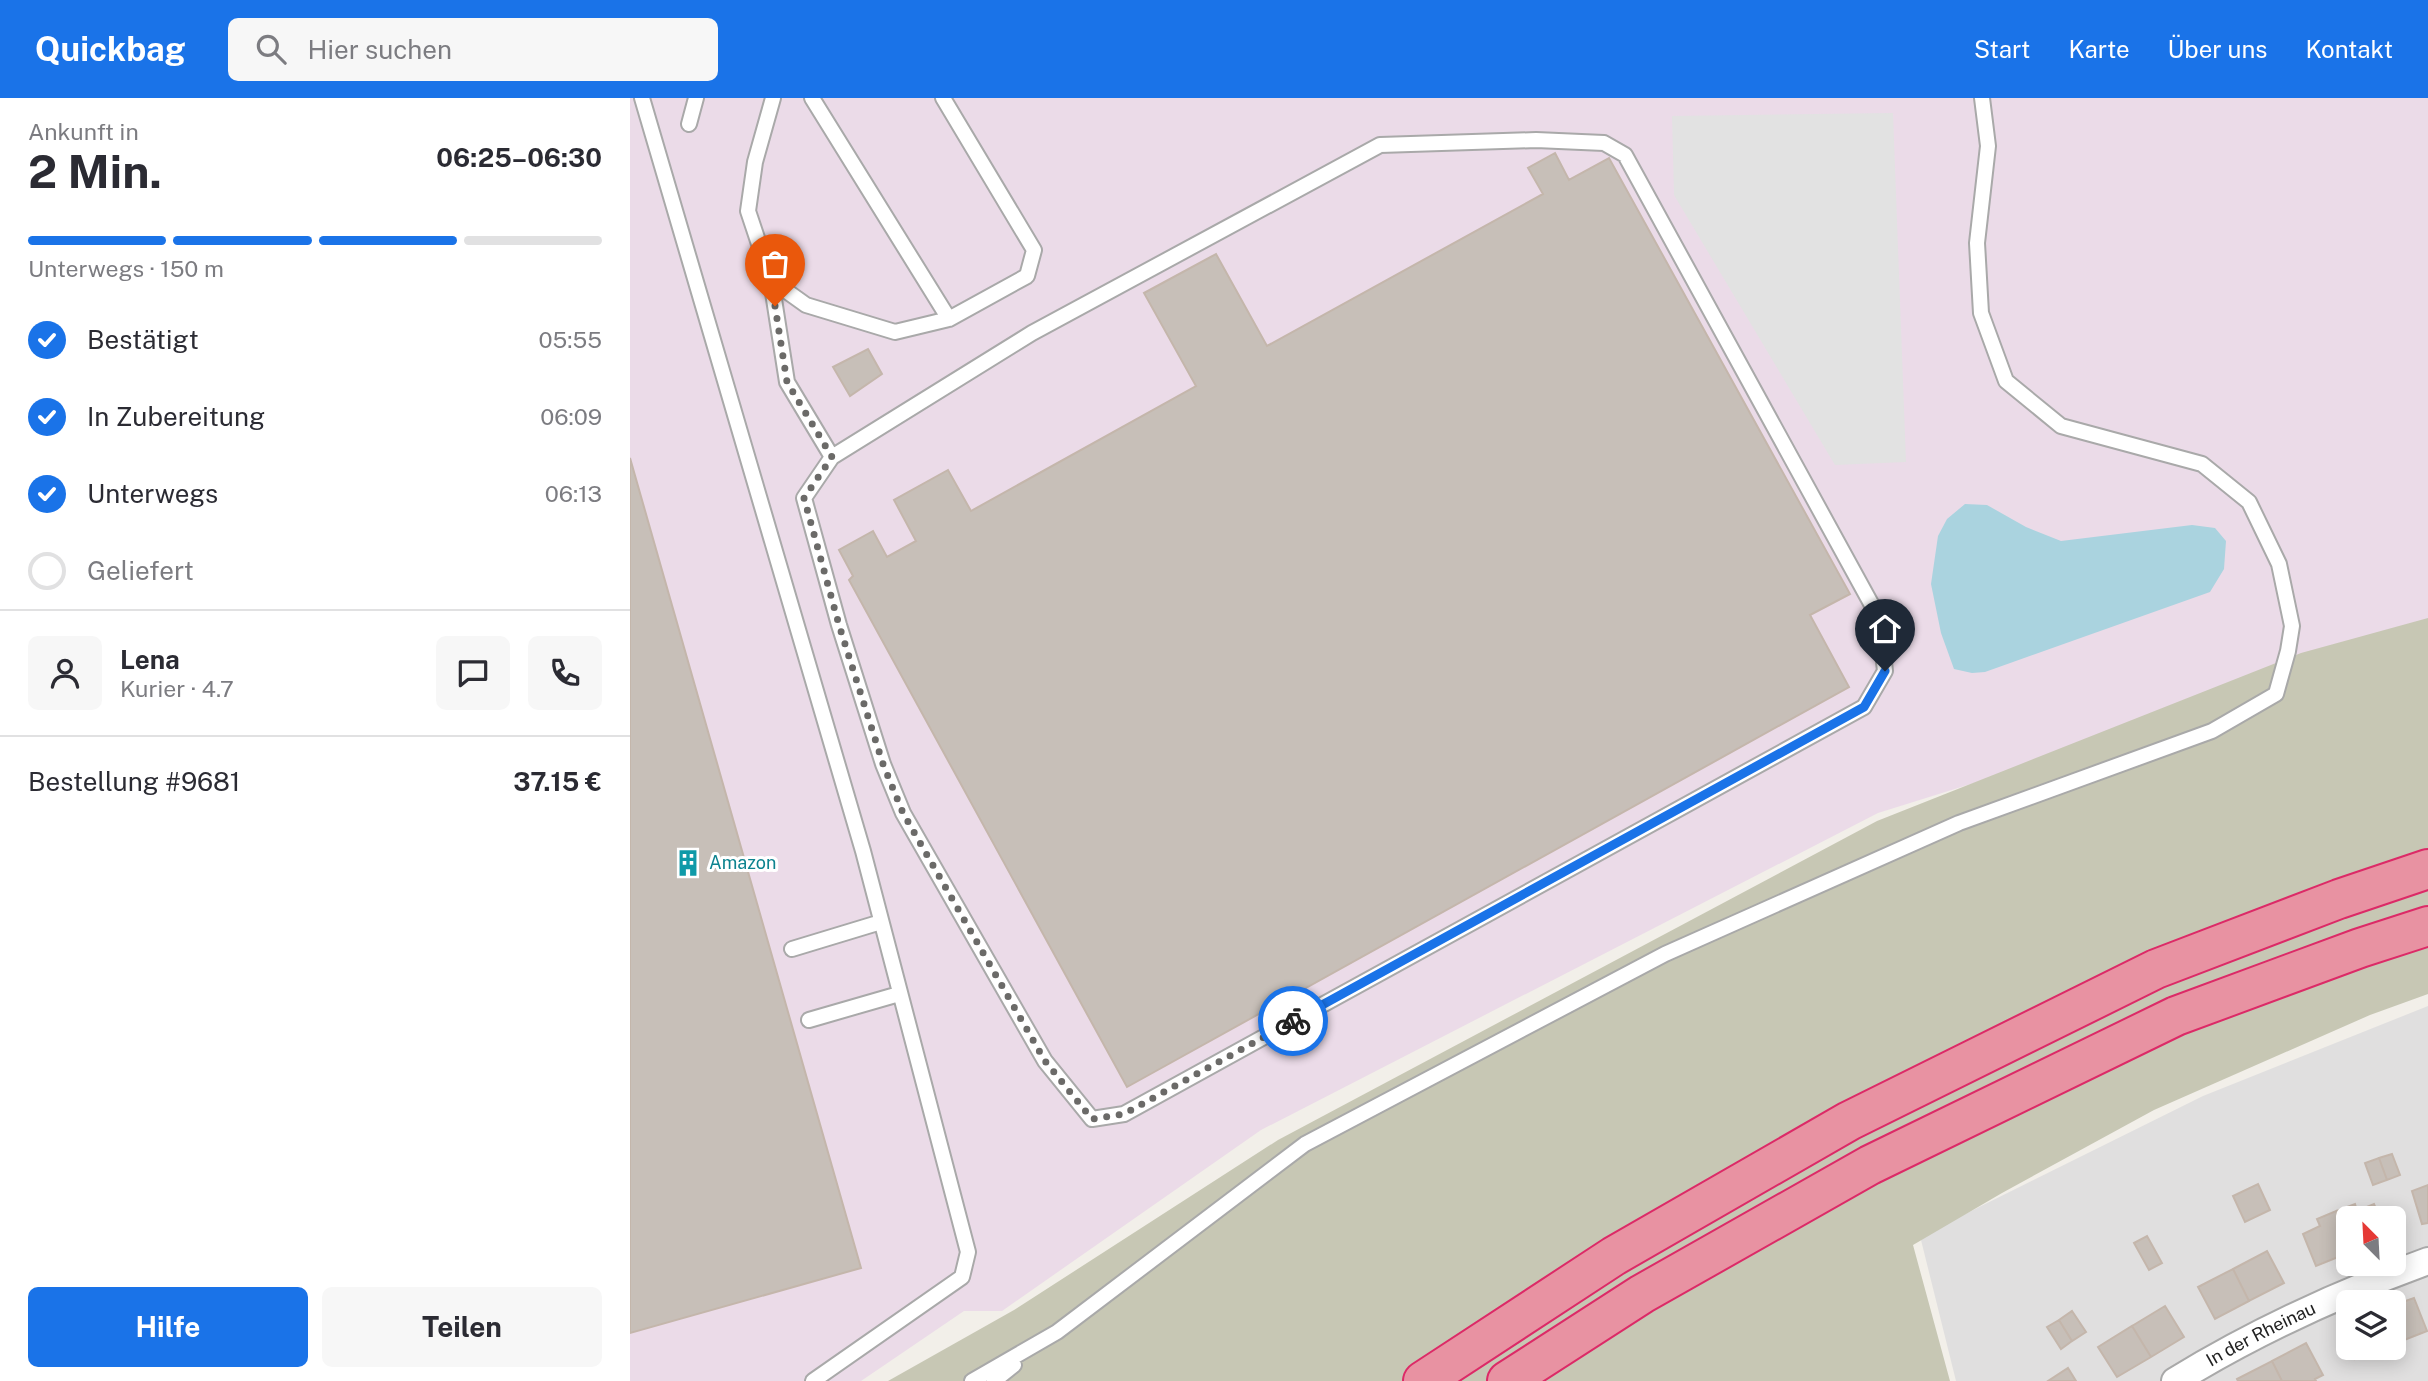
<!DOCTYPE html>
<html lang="de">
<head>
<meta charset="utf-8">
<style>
  :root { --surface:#fff; --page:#f7f7f7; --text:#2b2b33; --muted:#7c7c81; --line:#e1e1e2; --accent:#1a73e8 }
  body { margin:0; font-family:"Public Sans",sans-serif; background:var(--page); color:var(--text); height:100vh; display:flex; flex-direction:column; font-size:26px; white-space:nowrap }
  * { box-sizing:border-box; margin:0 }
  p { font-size:23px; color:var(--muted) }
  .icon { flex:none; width:38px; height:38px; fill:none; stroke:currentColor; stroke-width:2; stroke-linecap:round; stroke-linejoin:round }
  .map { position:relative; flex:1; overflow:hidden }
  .panel { display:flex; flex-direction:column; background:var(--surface); width:630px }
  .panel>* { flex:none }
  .needle { width:46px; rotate:336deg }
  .buttons { position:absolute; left:1706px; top:1108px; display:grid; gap:14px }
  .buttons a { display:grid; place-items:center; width:70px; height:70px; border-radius:10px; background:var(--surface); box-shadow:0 4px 18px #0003; font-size:35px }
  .pin { position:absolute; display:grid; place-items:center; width:60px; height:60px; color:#fff; margin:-72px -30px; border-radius:50% 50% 50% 0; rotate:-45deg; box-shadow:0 0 7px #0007 }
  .pin .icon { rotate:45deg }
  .courier { position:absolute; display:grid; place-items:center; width:70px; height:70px; margin:-35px; border:5px solid #1a73e8; border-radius:50%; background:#fff; color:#222; box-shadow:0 2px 9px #0007 }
  .summary em { font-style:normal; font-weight:700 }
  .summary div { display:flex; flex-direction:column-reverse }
  .summary { display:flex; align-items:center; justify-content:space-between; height:119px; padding:0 28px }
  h1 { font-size:46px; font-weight:700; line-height:52px }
  .bar { display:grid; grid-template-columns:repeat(4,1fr); gap:10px 7px; align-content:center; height:84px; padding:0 28px }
  .bar i { height:9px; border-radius:5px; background:var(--line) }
  .bar .on { background:var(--accent) }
  .bar p { grid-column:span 4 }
  .line { display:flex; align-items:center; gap:18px; padding:0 28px; border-top:2px solid var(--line) }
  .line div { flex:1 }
  .round { display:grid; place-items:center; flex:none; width:74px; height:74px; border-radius:10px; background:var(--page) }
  ol { padding:0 28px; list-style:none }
  li { display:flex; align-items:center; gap:21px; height:77px }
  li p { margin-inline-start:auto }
  li .icon { padding:7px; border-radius:50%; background:var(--accent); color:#fff; stroke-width:4 }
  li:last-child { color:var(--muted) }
  li i { width:38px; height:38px; border:4px solid var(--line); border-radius:50% }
  .primary-button { display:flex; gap:14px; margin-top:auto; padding:14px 28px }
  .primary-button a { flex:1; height:80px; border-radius:10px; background:var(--accent); color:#fff; font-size:28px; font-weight:700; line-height:80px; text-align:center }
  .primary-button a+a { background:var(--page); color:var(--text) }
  header { display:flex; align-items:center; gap:42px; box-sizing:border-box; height:98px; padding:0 35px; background:var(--accent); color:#fff }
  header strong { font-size:33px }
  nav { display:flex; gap:38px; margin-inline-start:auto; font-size:24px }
  .search { width:490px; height:63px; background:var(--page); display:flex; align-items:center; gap:18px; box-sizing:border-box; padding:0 24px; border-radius:10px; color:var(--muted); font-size:26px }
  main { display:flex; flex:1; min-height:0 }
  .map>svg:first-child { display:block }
  .residential { fill:#e0dfdf; fill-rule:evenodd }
  .industrial { fill:#ebdbe8 }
  .construction { fill:#c7c7b4 }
  .parking { fill:#e2e2e2 }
  .water { fill:#aad3df }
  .building { fill:#c7bfb8; stroke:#c4b6ab; stroke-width:2 }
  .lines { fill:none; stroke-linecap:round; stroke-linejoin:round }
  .lane-casing { stroke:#a9a9a9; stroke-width:18 }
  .street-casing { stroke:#a9a9a9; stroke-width:30 }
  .highway-casing { stroke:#dc2a67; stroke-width:42 }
  .lane { stroke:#fff; stroke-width:14 }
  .street { stroke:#fff; stroke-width:26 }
  .highway { stroke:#e892a2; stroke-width:38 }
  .done { stroke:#6b6a68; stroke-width:7; stroke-dasharray:0 12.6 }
  .route { stroke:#1a73e8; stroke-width:9 }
  .labels { text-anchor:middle; stroke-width:6; stroke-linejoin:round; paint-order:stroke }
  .culture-label { font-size:18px; fill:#0d838f; stroke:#fff; text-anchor:start }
  .street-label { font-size:18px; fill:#222; stroke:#fff }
</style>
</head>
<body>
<header>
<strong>Quickbag</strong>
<div class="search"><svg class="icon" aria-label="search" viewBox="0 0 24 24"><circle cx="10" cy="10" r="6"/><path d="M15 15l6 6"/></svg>Hier suchen</div>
<nav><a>Start</a><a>Karte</a><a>Über uns</a><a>Kontakt</a></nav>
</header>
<main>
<section class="panel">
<div class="summary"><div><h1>2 Min.</h1><p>Ankunft in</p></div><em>06:25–06:30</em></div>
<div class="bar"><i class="on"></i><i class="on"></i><i class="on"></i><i></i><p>Unterwegs · 150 m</p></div>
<ol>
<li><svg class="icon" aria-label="check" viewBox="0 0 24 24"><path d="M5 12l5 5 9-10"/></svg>Bestätigt<p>05:55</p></li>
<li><svg class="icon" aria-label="check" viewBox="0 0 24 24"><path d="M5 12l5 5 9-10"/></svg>In Zubereitung<p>06:09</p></li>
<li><svg class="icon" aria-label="check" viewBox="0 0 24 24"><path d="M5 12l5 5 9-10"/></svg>Unterwegs<p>06:13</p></li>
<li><i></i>Geliefert</li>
</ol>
<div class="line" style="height:126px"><a class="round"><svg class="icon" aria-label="person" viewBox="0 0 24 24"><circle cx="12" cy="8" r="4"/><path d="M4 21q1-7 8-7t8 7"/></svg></a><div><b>Lena</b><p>Kurier · 4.7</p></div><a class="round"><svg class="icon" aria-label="chat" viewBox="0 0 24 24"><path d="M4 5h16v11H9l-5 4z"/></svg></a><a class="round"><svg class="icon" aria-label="phone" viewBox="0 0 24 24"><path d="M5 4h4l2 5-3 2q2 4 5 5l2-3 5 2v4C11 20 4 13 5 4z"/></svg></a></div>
<div class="line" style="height:91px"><div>Bestellung #9681</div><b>37.15 €</b></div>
<div class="primary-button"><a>Hilfe</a><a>Teilen</a></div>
</section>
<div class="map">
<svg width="1798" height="1283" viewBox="0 0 1798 1283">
  <rect width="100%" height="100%" fill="#f2efe9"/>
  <!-- residential -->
  <path class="residential" d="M1798,908V1283H1326L1291,1142L1311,1128L1573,998ZM1718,1120H1764V1166H1718ZM1718,1204H1764V1250H1718Z"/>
  <!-- industrial -->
  <path class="industrial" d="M0,0H1798V543L1248,715L631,1032L372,1213H334L231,1283H0Z"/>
  <!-- construction -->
  <path class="construction" d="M1798,520V896L1740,917L1524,1012L1372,1095L1283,1147L1320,1283H258L384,1212L648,1042L1247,723L1671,555Z"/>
  <!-- parking -->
  <path class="parking" d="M1263,15L1276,364L1205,367L1044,97L1042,18Z"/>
  <!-- water -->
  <path class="water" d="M1335,406L1357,407L1396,429L1431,443L1562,427L1585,430L1596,443L1594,471L1580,494L1355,574L1342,575L1324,571L1311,535L1301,486L1308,438L1317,421Z"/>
  <!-- building -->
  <path class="building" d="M925,55L939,82L979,60L1220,496L1180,517L1219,589L497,989L219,482L223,478L209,452L243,433L257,459L286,443L264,402L318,372L341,413L566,288L514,195L586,156L637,248L913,96L898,70Z
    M238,251L252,276L220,298L203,269Z
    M0,360L231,1170L0,1235Z
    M1762,1056L1770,1077L1757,1082L1749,1060Z
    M1749,1060L1757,1082L1743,1087L1735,1065Z
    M1628,1086L1640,1112L1615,1124L1603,1098Z
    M1798,1087V1125L1792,1126L1782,1093Z
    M1725,1106L1727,1113L1744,1106L1750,1120H1718V1143L1706,1113Z
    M1706,1113L1718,1143V1155L1686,1168L1673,1136L1690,1128L1687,1121Z
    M1517,1138L1532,1165L1519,1172L1504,1145Z
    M1637,1153L1654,1185L1619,1203L1603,1171Z
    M1603,1171L1619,1203L1585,1221L1568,1189Z
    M1784,1200L1797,1233L1764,1246V1207Z
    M1535,1208L1554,1239L1521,1259L1502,1228Z
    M1442,1213L1456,1234L1442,1243L1429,1222Z
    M1429,1222L1442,1243L1431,1251L1417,1229Z
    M1502,1228L1521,1259L1487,1279L1468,1249Z
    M1676,1245L1693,1277L1685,1281L1686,1283H1652L1642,1263Z
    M1720,1250H1755L1725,1261Z
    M1642,1263L1652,1283H1608L1607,1281Z
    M1438,1270L1446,1283H1418Z"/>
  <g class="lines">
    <defs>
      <path id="lane" d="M12,0L233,753L338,1154L332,1179L183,1283
        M143,0L125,64L118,113L141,182L176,207L265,234L319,221L397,178L404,152L313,0
        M182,0L319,221
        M59,26L66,0
        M141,182L157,284L202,359L174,400L209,527L253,666L273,715L415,963L462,1021L494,1016L1234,609L1255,573L1249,520L995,57L974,45L906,42L750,47L402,235L202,359
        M162,851L251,824
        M179,922L269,896
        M342,1283L427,1234L675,1046L1035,856L1329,725L1582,633L1646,596L1658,553L1662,528L1649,466L1619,404L1572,366L1431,328L1376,283L1351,215L1347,145L1358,48L1352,0
        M364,1283L384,1267"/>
      <g id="street">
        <path id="s1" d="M1545,1283C1625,1234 1710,1195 1798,1163"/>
      </g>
      <path id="highway" d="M793,1283L984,1158L1219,1023L1526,871L1709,801L1798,771
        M877,1283L1012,1196L1240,1067L1546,918L1730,850L1798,828"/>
    </defs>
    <!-- lane casing -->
    <use href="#lane" class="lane-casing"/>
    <!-- street casing -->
    <use href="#street" class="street-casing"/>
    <!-- highway casing -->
    <use href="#highway" class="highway-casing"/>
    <!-- lane -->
    <use href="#lane" class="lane"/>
    <!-- street -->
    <use href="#street" class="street"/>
    <!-- highway -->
    <use href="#highway" class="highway"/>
  </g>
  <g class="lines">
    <!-- done -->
    <path class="done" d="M145,208L157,284L202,359L174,400L209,527L253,666L273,715L415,963L462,1021L494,1016L663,923"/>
    <!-- route -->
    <path class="route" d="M663,923L1234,609L1255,573"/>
  </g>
  <!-- icons -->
  <defs>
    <symbol id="building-bare" viewBox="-9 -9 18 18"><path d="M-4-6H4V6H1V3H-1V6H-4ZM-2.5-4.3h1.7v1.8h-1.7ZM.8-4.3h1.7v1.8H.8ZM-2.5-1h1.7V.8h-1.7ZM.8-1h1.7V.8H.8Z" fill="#0f9aa8" stroke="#fff" stroke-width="2.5" paint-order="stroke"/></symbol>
  </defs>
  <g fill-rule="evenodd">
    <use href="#building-bare" x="39" y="746" width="38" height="38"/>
  </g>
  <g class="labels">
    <!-- culture labels -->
    <g class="culture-label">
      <text x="79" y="771">Amazon</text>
    </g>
    <!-- street labels -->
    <g class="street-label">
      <text dy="6" stroke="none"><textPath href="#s1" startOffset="98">In der Rheinau</textPath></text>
    </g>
  </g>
</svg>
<div class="buttons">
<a><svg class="needle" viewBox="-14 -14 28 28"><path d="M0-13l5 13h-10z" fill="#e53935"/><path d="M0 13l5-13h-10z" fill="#7c7c81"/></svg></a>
<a><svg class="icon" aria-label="layers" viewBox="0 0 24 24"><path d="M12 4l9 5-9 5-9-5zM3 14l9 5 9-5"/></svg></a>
</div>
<div class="pin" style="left:145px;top:208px;background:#ea580c"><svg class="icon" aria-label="bag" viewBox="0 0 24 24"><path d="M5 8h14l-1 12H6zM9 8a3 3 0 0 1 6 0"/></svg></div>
<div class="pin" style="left:1255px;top:573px;background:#1f2937"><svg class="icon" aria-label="home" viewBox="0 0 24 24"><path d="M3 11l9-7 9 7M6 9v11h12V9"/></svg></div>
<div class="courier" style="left:663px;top:923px"><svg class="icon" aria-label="bike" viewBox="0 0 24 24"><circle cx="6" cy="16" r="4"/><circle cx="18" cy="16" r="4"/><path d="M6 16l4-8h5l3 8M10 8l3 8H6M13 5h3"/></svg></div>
</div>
</main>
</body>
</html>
